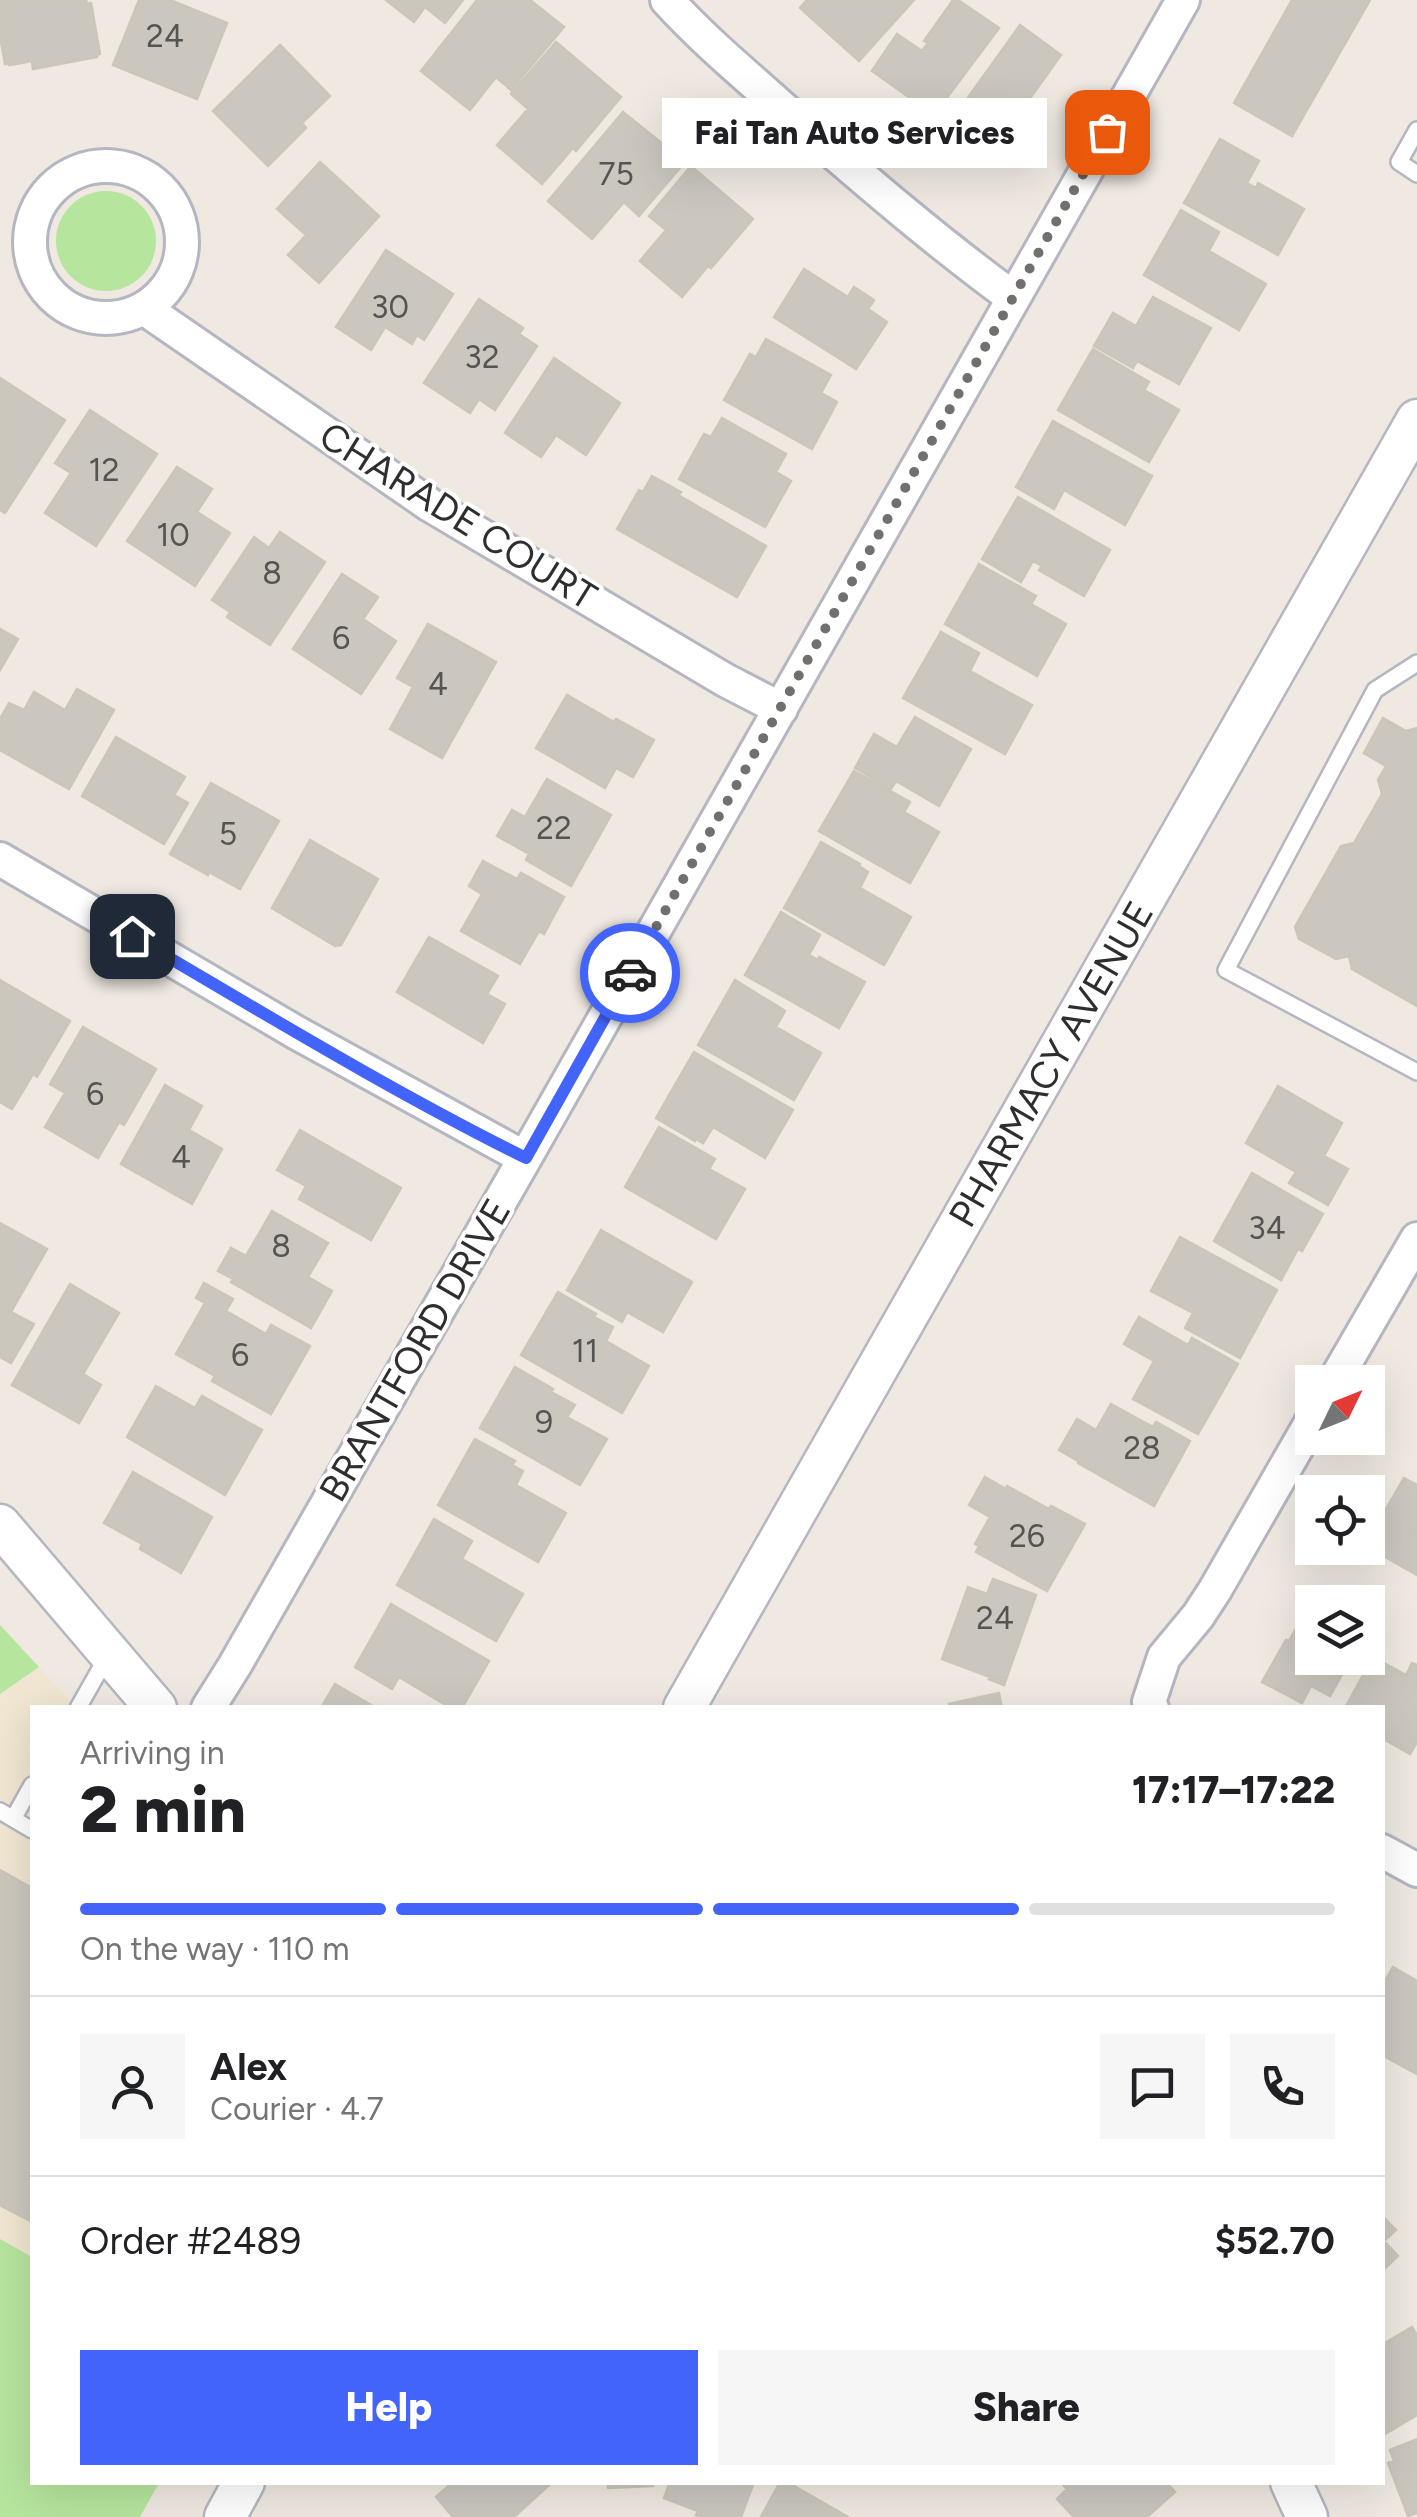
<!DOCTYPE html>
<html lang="en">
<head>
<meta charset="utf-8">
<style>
  :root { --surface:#fff; --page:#f6f6f6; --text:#202124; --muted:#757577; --line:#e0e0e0; --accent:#4264fb }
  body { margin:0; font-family:Figtree,sans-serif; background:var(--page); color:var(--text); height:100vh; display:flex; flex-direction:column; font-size:38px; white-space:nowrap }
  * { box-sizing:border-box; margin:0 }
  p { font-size:32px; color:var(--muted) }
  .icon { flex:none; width:55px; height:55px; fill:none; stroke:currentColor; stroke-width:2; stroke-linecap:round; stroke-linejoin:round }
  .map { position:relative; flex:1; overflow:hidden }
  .panel { position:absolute; left:30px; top:1705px; width:1355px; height:780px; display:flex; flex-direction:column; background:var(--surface); border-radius:0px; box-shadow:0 10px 40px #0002 }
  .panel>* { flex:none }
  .needle { width:65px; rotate:47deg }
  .buttons { position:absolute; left:1295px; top:1365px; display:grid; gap:20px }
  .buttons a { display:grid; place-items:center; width:90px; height:90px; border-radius:0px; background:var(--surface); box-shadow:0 10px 40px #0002; font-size:50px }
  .pin { position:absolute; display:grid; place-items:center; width:85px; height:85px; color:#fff; margin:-42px; border-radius:20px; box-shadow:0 5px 15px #0006 }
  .courier { position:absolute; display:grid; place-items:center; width:100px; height:100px; margin:-50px; border:8px solid #4264fb; border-radius:50%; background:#fff; color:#222; box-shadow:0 2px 12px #0007 }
  .bubble { position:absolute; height:70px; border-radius:0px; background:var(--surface); box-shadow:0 10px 40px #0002; font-size:32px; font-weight:800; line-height:70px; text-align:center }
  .overview em { font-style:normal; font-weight:800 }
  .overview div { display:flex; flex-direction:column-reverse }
  .overview { display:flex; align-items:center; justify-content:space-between; height:170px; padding:0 50px }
  h1 { font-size:65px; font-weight:800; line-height:75px }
  .bar { display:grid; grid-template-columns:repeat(4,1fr); gap:15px 10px; align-content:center; height:120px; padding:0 50px }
  .bar i { height:12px; border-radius:8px; background:var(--line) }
  .bar .selected { background:var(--accent) }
  .bar p { grid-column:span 4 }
  .line { display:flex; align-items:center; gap:25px; padding:0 50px; border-top:2px solid var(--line) }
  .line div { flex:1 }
  .round { display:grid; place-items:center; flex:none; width:105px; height:105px; border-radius:0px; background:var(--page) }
  .cta { display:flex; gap:20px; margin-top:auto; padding:20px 50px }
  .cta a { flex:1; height:115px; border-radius:0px; background:var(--accent); color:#fff; font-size:40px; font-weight:800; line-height:115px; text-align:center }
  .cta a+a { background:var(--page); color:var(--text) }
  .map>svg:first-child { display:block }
  .education { fill:#f0e6d1 }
  .green { fill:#b6e59e }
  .building { fill:#cbc7bf; stroke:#cbc5ba; stroke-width:2.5 }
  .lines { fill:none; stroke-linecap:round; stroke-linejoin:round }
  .service-casing { stroke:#b4b7c1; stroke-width:20 }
  .minor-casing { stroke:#b4b7c1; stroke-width:38 }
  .tertiary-casing { stroke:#b4b7c1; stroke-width:45 }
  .service { stroke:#fff; stroke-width:15 }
  .minor { stroke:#fff; stroke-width:32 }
  .tertiary { stroke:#fff; stroke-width:40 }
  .done { stroke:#726f6d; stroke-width:10; stroke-dasharray:0 18 }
  .route { stroke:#4264fb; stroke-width:12 }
  .labels { text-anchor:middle; stroke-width:8; stroke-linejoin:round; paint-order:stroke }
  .number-label { font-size:32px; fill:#555452 }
  .street-label { font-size:38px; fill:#2e2e2e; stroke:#fff }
</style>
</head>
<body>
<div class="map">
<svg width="1417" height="2517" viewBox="0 0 1417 2517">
  <rect width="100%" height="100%" fill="#efe9e1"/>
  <!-- education -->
  <path class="education" d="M39,1667L74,1707L32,1708V2257L0,2239V1694Z"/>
  <!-- green -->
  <path class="green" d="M56 241a50 50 0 1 1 100 0a50 50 0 1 1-100 0Z
    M0,1625L39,1667L0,1694Z
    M0,2239L32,2257V2482L159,2483L140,2517H0Z"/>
  <!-- building -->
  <path class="building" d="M0,0H86L87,4L91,3L100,54L97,55V57L33,69L32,61L9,65L8,63L5,64L0,36Z
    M139,0H170L227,23L197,99L113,65Z
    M386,0H463L445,23L425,7L414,22Z
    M477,0H530L564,27L511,90L496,77L470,110L421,71Z
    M807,0H914L859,61L800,8Z
    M953,0H958L999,28L934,115L872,71L897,34L922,51L928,43L924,41Z
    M1292,0H1370L1292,136L1234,103Z
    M1020,25L1061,55L985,161L944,131Z
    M556,42L621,97L576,151L573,148L542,184L497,145L528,109L511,94Z
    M280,45L330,96L302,123L306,128L268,166L213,111Z
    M623,112L685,162L639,216L624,202L592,239L548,201Z
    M1220,139L1259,161L1247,183L1256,188L1258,183L1304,209L1278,255L1184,203Z
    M320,162L379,216L319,283L288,255L306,235L277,209Z
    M691,166L753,219L711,268L708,266L682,297L640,261L666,230L649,216Z
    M1181,210L1219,232L1209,251L1266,284L1239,330L1144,275Z
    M386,250L453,294L424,340L417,335L412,344L385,327L371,350L336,327Z
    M804,269L848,297L854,287L874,300L868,309L887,322L856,369L774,317Z
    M1153,297L1211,328L1179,384L1137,361L1133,368L1094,346L1113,313L1136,326Z
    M479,299L523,328L519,334L537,346L495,410L479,399L470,413L424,383Z
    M766,339L831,375L821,393L837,402L812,449L724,400L750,354L756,357Z
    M1093,349L1149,382L1144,390L1179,410L1149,462L1058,410Z
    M554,358L620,403L586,455L556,435L541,457L505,433Z
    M0,378L65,420L5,513L0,510Z
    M90,410L157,454L96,546L45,513L71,473L55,463Z
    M722,418L786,454L776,472L791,481L765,527L679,479L704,434L711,437Z
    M1053,421L1152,476L1125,525L1064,490L1054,509L1016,487Z
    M177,467L212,489L197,512L230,533L195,586L127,541Z
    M652,476L681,492L678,495L766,546L737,597L617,529L639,490L643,492Z
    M1018,497L1110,550L1084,596L1039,570L1042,566L1033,561L1021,582L982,559Z
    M280,532L325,562L270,645L227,617L230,612L212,600L254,537L269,548Z
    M979,564L1036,596L1031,604L1066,624L1037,676L945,624Z
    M342,574L378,597L363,619L396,641L361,694L293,649Z
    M428,624L496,662L442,758L390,729L413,687L397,678Z
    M0,629L18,639L0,670Z
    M941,632L979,653L970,671L1032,705L1005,754L903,698Z
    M77,689L114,710L69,789L0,750V719L9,703L24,710L34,692L65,710Z
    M567,695L614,722L616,719L654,740L633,777L616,768L605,788L536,748Z
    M915,717L971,749L939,806L896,781L891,789L855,768L874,734L897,747Z
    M1383,718L1406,731L1417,728V1006L1352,969L1349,956L1336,959L1299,939L1295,927L1341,846L1354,843L1382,794L1378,780L1386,766L1364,753Z
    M116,737L185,777L174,795L188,803L164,844L82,796Z
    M854,771L910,802L904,812L939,832L910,883L819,831Z
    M547,779L611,815L571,886L526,860L529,854L497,836L512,810L525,817Z
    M211,783L279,821L240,889L209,872L208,875L170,854Z
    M310,840L378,879L341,945L335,946L272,908Z
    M821,842L860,864L859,866L868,872L860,888L911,917L884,965L784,908Z
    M483,861L517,879L521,873L564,897L544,934L539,931L520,964L461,931L482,894L469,886Z
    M781,912L820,935L809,955L818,960L819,957L865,982L839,1028L745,975Z
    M429,937L498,976L487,994L505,1004L483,1043L397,992Z
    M0,980L70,1021L37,1077L33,1074L12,1109L0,1102Z
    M735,980L785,1011L776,1027L821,1053L794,1100L698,1045Z
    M83,1027L156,1069L124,1125L119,1122L98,1158L45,1127L65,1093L50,1084Z
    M694,1052L793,1110L765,1158L713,1127L703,1143L696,1139L695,1141L656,1118Z
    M165,1085L202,1106L189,1130L222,1149L192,1204L121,1164Z
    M1278,1086L1342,1123L1324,1156L1348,1169L1328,1205L1289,1183L1296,1172L1246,1143Z
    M659,1127L715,1159L709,1169L745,1189L716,1239L625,1187Z
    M300,1130L401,1188L371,1240L299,1199L306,1186L277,1170Z
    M1252,1173L1323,1214L1302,1251L1298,1249L1281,1280L1214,1241Z
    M272,1211L328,1243L308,1277L332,1291L311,1328L231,1282L233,1279L218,1271L231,1248L246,1256Z
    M0,1223L47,1249L11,1312L34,1324L11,1363L0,1357Z
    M601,1230L692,1282L663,1332L627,1312L622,1322L567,1290Z
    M1180,1237L1277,1290L1240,1358L1185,1328L1193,1313L1151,1291Z
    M204,1283L233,1299L226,1311L266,1334L271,1325L310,1346L271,1414L212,1381L215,1376L176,1354L205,1303L196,1298Z
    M70,1284L119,1313L83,1374L101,1385L79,1423L12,1385Z
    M558,1292L596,1314L594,1317L613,1327L606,1341L649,1366L622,1413L521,1355Z
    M1139,1317L1188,1345L1192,1338L1238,1364L1198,1434L1133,1399L1154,1361L1124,1344Z
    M515,1367L553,1389L551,1392L575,1405L567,1417L607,1439L580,1485L480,1428Z
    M156,1386L195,1408L202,1396L262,1430L225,1495L127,1437Z
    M1111,1404L1153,1427L1156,1422L1190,1441L1154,1506L1078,1463V1461L1059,1450L1077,1419L1096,1430Z
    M475,1439L515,1461L512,1465L523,1471L516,1485L566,1513L538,1562L438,1505Z
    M133,1472L212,1517L181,1573L140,1549L142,1544L104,1523Z
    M985,1477L1006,1489L1007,1486L1049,1509L1051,1506L1085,1524L1047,1591L976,1552L979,1546L975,1544L990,1517L969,1505Z
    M1404,1478L1417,1485V1575L1368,1547V1540Z
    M434,1519L472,1541L462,1559L523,1594L496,1641L397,1585Z
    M993,1579L1036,1595L1004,1685L989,1679L990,1677L942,1659L968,1587L987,1594Z
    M1313,1598L1322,1602H1312V1658H1351L1330,1696L1311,1686L1302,1703L1262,1682L1286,1640L1289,1641Z
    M391,1604L489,1661L462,1708H451L399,1677L392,1689L355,1667Z
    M1373,1657L1406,1675L1412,1663L1417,1665V1742L1410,1754L1382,1738V1708H1345Z
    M335,1684L376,1708H321Z
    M999,1693L1002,1708H950L949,1704Z
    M0,1870L32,1888V2222L0,2205Z
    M1393,1967L1417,1981V2074L1382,2055V1986Z
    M1382,2216L1396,2230L1384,2241L1398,2256L1382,2271Z
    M1412,2327L1417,2335V2415L1383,2435L1382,2345Z
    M1417,2439V2513L1408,2516L1388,2463L1394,2461L1390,2450Z
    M453,2482H547L549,2485L514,2517H453L436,2497Z
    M608,2482H653V2486L608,2488Z
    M670,2482H754L741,2517H702L696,2515L698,2511L664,2498Z
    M780,2482H787L848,2517H761Z
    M1069,2482H1166L1175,2492L1147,2517H1092L1090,2515L1088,2517H1074L1057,2499L1067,2489L1064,2486Z"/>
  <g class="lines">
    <defs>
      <path id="service" d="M1417,130L1399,162L1417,174
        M1417,663L1375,690L1226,970L1417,1072
        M78,1708L108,1655
        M0,1811L32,1830
        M13,1819L32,1785"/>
      <path id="minor" d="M667,0C707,44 753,81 797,121C867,182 937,242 1012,297
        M30 242a76 76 0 1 1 152 0a76 76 0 1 1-152 0Z
        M145,309L430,505L725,680L781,709
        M0,859L297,1033L525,1158
        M1334,1382L1417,1239
        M208,1708L235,1665L525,1158L1183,0
        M1152,1708L1149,1702L1164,1657L1198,1616L1215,1590L1312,1421
        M1382,1851L1417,1870"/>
      <path id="tertiary" d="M0,1525L156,1708
        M684,1708L1417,420
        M1291,2482L1307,2517
        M225,2517L244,2482"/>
    </defs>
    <!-- service casing -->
    <use href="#service" class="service-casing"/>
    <!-- minor casing -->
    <use href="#minor" class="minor-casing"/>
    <!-- tertiary casing -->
    <use href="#tertiary" class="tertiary-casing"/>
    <!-- service -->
    <use href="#service" class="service"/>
    <!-- minor -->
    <use href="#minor" class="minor"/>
    <!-- tertiary -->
    <use href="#tertiary" class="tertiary"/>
  </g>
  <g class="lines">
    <!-- done -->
    <path class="done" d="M630,973L1107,132"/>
    <!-- route -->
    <path class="route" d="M132,936C262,1012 391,1091 526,1158L630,973"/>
  </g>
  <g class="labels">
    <!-- number labels -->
    <g class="number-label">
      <text x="165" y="47">24</text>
      <text x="616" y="185">75</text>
      <text x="390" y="318">30</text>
      <text x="482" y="368">32</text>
      <text x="104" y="481">12</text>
      <text x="173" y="546">10</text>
      <text x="272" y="584">8</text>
      <text x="341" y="649">6</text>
      <text x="438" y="695">4</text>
      <text x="554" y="839">22</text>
      <text x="228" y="845">5</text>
      <text x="95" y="1105">6</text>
      <text x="181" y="1168">4</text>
      <text x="1267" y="1239">34</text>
      <text x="281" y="1257">8</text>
      <text x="585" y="1362">11</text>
      <text x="240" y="1366">6</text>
      <text x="544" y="1433">9</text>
      <text x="1142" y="1459">28</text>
      <text x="1027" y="1547">26</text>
      <text x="995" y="1629">24</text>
    </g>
    <!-- street labels -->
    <g class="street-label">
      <text transform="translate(458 516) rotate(32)" y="13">CHARADE COURT</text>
      <text transform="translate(1051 1064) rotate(-60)" y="13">PHARMACY AVENUE</text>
      <text transform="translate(415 1350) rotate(-60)" y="13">BRANTFORD DRIVE</text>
    </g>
  </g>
</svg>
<div class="buttons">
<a><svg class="needle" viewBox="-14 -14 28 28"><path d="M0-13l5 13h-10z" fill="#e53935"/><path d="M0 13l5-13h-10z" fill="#757577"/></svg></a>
<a><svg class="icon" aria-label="locate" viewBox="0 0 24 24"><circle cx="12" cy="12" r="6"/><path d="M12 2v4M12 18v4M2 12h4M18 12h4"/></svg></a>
<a><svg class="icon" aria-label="layers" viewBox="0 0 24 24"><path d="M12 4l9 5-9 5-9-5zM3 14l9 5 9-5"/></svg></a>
</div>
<div class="pin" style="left:1107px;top:132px;background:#ea580c"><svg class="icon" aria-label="bag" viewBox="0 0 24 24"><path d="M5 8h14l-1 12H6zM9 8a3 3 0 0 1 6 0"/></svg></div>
<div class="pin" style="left:132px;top:936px;background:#1f2937"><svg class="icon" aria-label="home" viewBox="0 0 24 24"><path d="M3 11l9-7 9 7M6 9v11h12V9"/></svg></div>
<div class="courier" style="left:630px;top:973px"><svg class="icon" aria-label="car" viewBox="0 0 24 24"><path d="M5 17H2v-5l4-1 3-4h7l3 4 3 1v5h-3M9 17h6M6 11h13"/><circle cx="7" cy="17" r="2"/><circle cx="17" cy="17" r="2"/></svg></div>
<div class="bubble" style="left:662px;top:98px;width:385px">Fai Tan Auto Services</div>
<section class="panel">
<div class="overview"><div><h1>2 min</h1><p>Arriving in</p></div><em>17:17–17:22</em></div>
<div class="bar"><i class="selected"></i><i class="selected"></i><i class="selected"></i><i></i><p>On the way · 110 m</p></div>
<div class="line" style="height:180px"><a class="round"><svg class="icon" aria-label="person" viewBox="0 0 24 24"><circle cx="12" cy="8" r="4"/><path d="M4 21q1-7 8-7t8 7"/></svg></a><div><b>Alex</b><p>Courier · 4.7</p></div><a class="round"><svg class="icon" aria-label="chat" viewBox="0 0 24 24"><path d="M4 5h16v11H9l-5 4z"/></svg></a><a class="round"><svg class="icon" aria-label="phone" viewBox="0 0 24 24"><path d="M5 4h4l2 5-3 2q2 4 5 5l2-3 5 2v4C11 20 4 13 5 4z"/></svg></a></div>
<div class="line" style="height:130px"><div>Order #2489</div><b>$52.70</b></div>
<div class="cta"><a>Help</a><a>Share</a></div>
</section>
</div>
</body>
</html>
